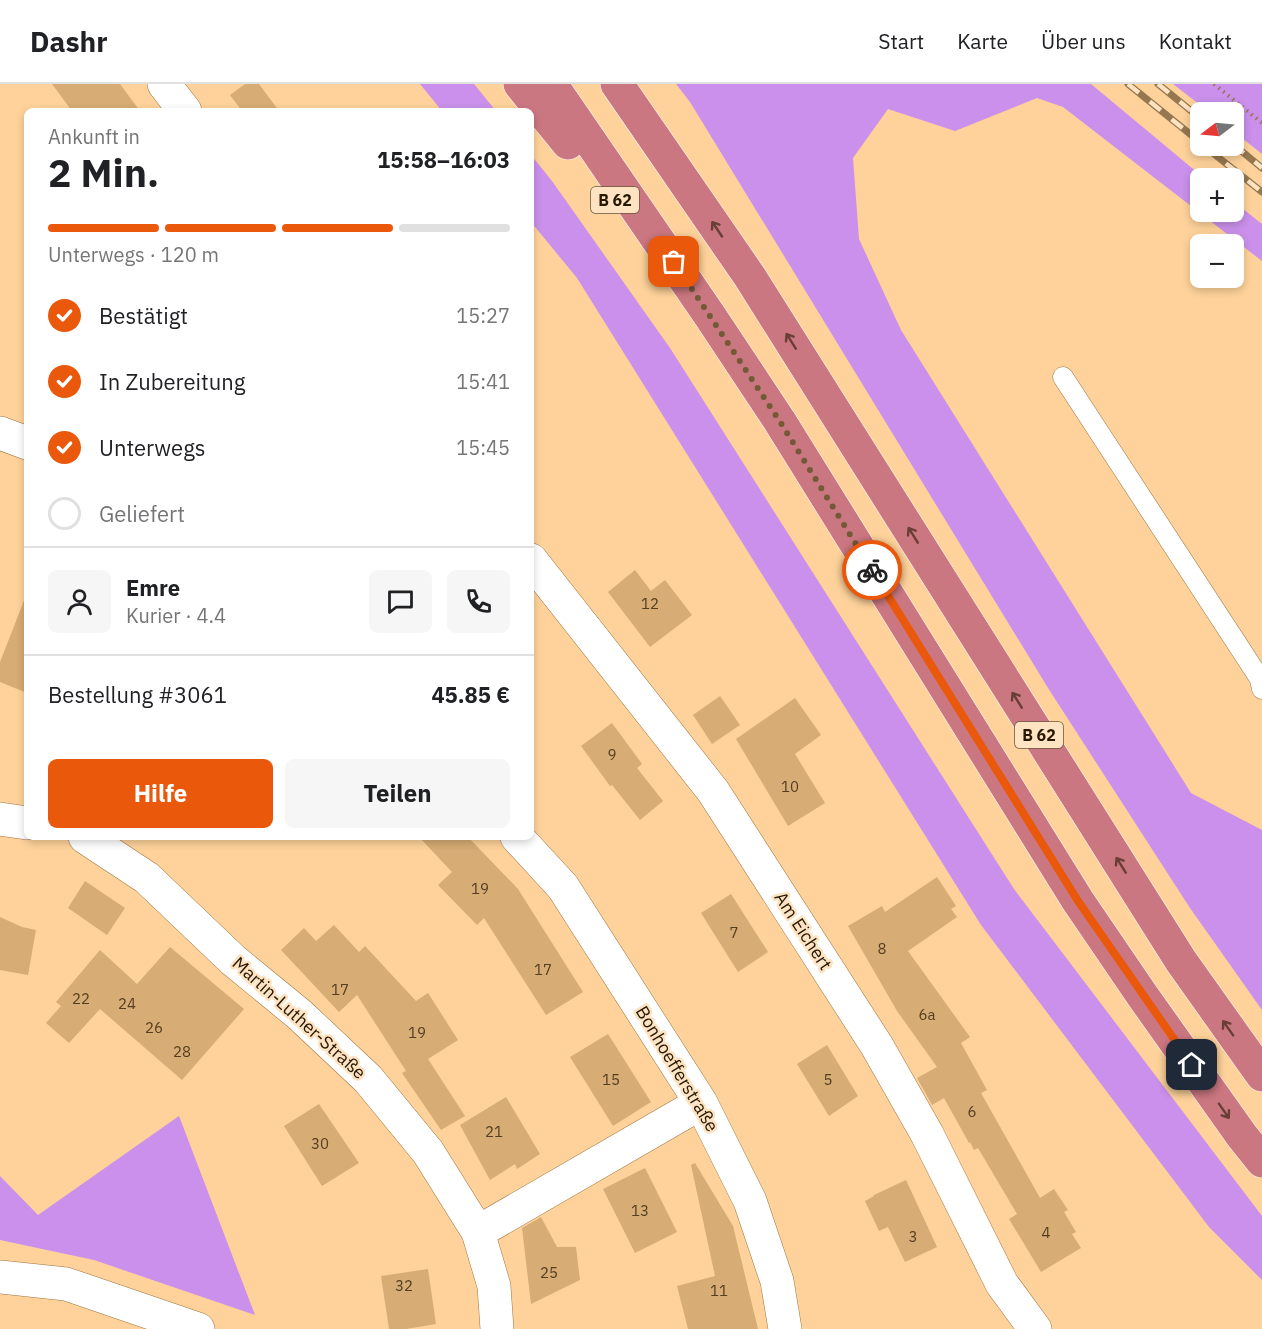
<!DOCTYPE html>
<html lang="de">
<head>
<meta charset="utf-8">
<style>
  :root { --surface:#fff; --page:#f6f6f6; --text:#202124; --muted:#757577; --line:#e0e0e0; --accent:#ea580c }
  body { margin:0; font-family:"IBM Plex Sans",sans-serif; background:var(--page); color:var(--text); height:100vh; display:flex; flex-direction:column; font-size:22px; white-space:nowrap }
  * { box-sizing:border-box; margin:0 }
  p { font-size:20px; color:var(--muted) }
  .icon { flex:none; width:33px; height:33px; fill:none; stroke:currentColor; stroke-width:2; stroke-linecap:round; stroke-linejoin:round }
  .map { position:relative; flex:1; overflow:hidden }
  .side { position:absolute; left:24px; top:24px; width:510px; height:732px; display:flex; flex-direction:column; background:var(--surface); border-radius:9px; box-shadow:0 3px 9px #0003 }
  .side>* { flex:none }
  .needle { width:39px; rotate:254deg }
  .fabs { position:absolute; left:1190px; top:18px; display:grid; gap:12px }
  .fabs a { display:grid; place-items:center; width:54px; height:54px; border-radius:9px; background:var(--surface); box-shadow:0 3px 9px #0003; font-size:30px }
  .pin { position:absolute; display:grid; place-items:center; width:51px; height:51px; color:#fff; margin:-26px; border-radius:12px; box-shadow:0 3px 9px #0006 }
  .courier { position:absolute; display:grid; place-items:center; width:60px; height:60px; margin:-30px; border:4px solid #ea580c; border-radius:50%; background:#fff; color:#222; box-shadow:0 2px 8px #0007 }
  .head em { font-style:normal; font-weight:800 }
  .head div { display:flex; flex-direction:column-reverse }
  .head { display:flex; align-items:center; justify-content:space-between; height:102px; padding:0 24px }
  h1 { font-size:39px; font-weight:800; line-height:45px }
  .bar { display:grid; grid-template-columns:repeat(4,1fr); gap:9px 6px; align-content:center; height:72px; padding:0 24px }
  .bar i { height:8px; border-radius:4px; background:var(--line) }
  .bar .current { background:var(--accent) }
  .bar p { grid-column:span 4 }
  .line { display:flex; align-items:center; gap:15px; padding:0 24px; border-top:2px solid var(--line) }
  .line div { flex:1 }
  .round { display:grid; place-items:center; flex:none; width:63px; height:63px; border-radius:9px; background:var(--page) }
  ol { padding:0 24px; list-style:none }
  li { display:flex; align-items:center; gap:18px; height:66px }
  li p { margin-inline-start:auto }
  li .icon { padding:6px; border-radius:50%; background:var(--accent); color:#fff; stroke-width:4 }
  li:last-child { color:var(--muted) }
  li i { width:33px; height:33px; border:3px solid var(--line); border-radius:50% }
  .button { display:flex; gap:12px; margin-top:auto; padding:12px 24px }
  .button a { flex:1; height:69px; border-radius:9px; background:var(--accent); color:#fff; font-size:24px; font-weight:800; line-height:69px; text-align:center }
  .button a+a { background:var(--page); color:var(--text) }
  header { display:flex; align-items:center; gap:36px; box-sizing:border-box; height:84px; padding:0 30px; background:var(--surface); border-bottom:2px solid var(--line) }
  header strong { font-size:28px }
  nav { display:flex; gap:33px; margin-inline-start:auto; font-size:21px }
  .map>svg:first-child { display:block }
  .green { fill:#ca90eb }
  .building { fill:#d7ac75 }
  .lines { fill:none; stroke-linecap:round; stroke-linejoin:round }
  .lane-casing { stroke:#9d753f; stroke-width:21 }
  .street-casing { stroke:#9d753f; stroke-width:34 }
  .secondary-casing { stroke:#9d753f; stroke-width:34 }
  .highway-casing { stroke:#fff; stroke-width:34 }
  .path { stroke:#93754e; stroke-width:4; stroke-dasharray:1.5 4.5; stroke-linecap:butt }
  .lane { stroke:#fff; stroke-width:20 }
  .street { stroke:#fff; stroke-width:33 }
  .secondary { stroke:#fff; stroke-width:33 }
  .highway { stroke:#cb7781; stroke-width:33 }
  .rail-casing { stroke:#957750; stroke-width:7 }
  .rail { stroke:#fde3c2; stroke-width:4.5; stroke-dasharray:14; stroke-linecap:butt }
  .oneway { stroke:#693e35 }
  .done { stroke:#735938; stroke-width:6; stroke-dasharray:0 10.8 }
  .route { stroke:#ea580c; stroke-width:8 }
  .labels { text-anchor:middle; stroke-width:5; stroke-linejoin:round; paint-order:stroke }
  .number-label { font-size:15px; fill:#543d20 }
  .shield { fill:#fde3c2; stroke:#68553c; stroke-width:1.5 }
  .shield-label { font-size:16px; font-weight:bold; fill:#281803 }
  .street-label { font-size:18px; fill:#281803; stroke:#fde3c2 }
</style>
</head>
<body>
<header>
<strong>Dashr</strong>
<nav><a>Start</a><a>Karte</a><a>Über uns</a><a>Kontakt</a></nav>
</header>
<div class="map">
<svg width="1262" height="1245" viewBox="0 0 1262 1245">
  <rect width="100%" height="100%" fill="#fed29a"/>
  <!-- green -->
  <path class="green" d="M420,0H474L496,27H442Z
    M676,0H1091L1204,94H1200V128H1233V117L1262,140V177L1063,23L1037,14L955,47L888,25L853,74L859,155L901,246L1191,709L1262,746V926L1190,824L1048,604L690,18Z
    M1173,0H1262V70L1233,47V28H1209Z
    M531,71L552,97L670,264L1014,805L1262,1132V1196L1209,1143L981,841L577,194L531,138Z
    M179,1032L255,1231L94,1176L0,1156V1092L38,1131Z"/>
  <!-- building -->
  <path class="building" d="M52,0H120L140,27H72Z
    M245,0H259L279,27H242L230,11Z
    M635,486L651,507L665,496L692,531L650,563L608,508Z
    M25,514H27V609L0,598V578Z
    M720,612L740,641L712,660L693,631Z
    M795,614L821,651L795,670L825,719L788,742L736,655Z
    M612,639L642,680L637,684L663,717L640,736L612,701L610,702L581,662Z
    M419,753H468L518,805L583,908L546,931L484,834L477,841L438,801L452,788Z
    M937,793L956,822L951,825L957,833L908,867L970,953L961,959L987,1006L981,1009L1040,1114L1054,1105L1068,1126L1064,1128L1076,1148L1072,1150L1081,1164L1041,1188L1009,1135L1017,1130L978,1064L974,1066L970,1058L969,1059L944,1014L932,1021L917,994L937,983L897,927L848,842L882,822L885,828Z
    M85,797L125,824L107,851L68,824Z
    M731,810L768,868L738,888L701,829Z
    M0,833L22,843L36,846L28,891L0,886Z
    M334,841L359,868L365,862L416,917L428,909L458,956L428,975L465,1032L441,1046L402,989L406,987L357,911L339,928L281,866L304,844L316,857Z
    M170,863L244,925L182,996L100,925L69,959L46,939L61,922L56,918L100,866L137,900Z
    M608,950L651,1018L613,1042L570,973Z
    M827,961L858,1012L829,1032L797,980Z
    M506,1013L540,1070L517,1085L515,1080L490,1096L460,1041Z
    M319,1020L359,1079L322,1102L284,1042Z
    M695,1079L733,1142L758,1245H688L677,1202L715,1192L691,1081Z
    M645,1084L677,1148L635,1169L603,1105Z
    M906,1096L937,1163L905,1178L888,1143L879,1147L865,1117L874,1112V1111Z
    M541,1133L557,1163H576L580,1196L531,1220L522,1144Z
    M428,1185L436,1240L406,1245H389L381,1192Z"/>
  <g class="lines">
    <defs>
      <path id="lane" d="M1063,293L1260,595L1262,605"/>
      <path id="street" d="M0,349L27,359
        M0,735L27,739
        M85,753L147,794L233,876L300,931L368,995L428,1068L478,1148L494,1202L497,1245
        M517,753L563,803L701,1019L750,1117L777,1197L785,1245
        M478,1148L701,1019
        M0,1193L66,1200L198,1245"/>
      <path id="secondary" d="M164,0L185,27
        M531,476L713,707L877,962L927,1050L1002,1200L1035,1245"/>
      <path id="highway" d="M520,0L568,59
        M551,0L710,232L779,336L1078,817L1142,911L1242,1052L1262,1077
        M617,0L750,193L1181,877L1262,991"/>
    </defs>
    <!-- lane casing -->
    <use href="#lane" class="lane-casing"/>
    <!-- street casing -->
    <use href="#street" class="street-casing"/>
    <!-- secondary casing -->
    <use href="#secondary" class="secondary-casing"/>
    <!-- highway casing -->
    <use href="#highway" class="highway-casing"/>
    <!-- path -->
    <path class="path" d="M1214,0L1262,39"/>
    <!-- lane -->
    <use href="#lane" class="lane"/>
    <!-- street -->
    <use href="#street" class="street"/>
    <!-- secondary -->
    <use href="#secondary" class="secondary"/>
    <!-- highway -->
    <use href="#highway" class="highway"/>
    <defs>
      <path id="rail" d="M1128,0L1200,58
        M1158,0L1200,34
        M1233,60L1262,84
        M1204,62L1262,108"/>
    </defs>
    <!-- rail casing -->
    <use href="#rail" class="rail-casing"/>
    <!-- rail -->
    <use href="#rail" class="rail"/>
  </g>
  <!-- one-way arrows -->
  <defs><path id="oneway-shaft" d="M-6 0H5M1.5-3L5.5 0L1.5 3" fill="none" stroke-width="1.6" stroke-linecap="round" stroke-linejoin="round" transform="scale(1.5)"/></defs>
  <g class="oneway">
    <use href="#oneway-shaft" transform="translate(717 145) rotate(-124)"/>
    <use href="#oneway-shaft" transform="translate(791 257) rotate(-122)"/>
    <use href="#oneway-shaft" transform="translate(913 451) rotate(-122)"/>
    <use href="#oneway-shaft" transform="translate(1017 616) rotate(-122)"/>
    <use href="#oneway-shaft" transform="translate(1121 781) rotate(-122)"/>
    <use href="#oneway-shaft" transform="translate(1228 944) rotate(-125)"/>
    <use href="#oneway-shaft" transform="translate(1224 1027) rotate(55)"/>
  </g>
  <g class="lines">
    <!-- done -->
    <path class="done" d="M674,178L779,336L872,486"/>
    <!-- route -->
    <path class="route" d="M872,486L1078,817L1192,981"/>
  </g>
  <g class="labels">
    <!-- number labels -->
    <g class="number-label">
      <text x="650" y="525">12</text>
      <text x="612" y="676">9</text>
      <text x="790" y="708">10</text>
      <text x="480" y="810">19</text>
      <text x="734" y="854">7</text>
      <text x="882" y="870">8</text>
      <text x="543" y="891">17</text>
      <text x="340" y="911">17</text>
      <text x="81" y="920">22</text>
      <text x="127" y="925">24</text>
      <text x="927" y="936">6a</text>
      <text x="154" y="949">26</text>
      <text x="417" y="954">19</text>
      <text x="182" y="973">28</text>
      <text x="611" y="1001">15</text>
      <text x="828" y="1001">5</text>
      <text x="972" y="1033">6</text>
      <text x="494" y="1053">21</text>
      <text x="320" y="1065">30</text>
      <text x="640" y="1132">13</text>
      <text x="1046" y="1154">4</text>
      <text x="913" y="1158">3</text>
      <text x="549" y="1194">25</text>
      <text x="404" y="1207">32</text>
      <text x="719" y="1212">11</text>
    </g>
    <!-- shield labels -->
    <g class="shield">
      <rect x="591" y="103" width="48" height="26" rx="4.5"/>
      <rect x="1015" y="638" width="48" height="26" rx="4.5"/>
    </g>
    <g class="shield-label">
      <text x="615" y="122">B 62</text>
      <text x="1039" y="657">B 62</text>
    </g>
    <!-- street labels -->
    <g class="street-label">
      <text transform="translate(803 847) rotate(57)" y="6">Am Eichert</text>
      <text transform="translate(299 934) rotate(42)" y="6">Martin-Luther-Straße</text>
      <text transform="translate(677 985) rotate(59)" y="6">Bonhoefferstraße</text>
    </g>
  </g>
</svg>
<div class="fabs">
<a><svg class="needle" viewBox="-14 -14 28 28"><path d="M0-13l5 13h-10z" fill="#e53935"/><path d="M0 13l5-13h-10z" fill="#757577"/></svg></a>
<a>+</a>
<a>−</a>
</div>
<div class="pin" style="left:674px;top:178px;background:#ea580c"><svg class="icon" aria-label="bag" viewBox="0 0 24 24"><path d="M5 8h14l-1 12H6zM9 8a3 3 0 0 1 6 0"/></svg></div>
<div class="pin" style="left:1192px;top:981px;background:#1f2937"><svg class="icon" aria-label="home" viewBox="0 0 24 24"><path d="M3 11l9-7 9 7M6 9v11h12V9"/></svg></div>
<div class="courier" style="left:872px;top:486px"><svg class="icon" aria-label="bike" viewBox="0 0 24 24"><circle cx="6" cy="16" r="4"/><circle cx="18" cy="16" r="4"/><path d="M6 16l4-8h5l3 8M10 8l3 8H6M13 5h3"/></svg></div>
<section class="side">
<div class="head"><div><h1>2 Min.</h1><p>Ankunft in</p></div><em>15:58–16:03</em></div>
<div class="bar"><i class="current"></i><i class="current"></i><i class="current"></i><i></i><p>Unterwegs · 120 m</p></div>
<ol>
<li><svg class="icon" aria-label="check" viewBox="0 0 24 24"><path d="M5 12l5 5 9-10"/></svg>Bestätigt<p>15:27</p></li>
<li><svg class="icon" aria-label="check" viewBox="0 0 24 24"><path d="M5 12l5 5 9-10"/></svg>In Zubereitung<p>15:41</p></li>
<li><svg class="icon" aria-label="check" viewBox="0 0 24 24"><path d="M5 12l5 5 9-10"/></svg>Unterwegs<p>15:45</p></li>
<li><i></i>Geliefert</li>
</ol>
<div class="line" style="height:108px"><a class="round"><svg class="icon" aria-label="person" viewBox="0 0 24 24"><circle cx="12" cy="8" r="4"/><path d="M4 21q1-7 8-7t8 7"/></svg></a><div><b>Emre</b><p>Kurier · 4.4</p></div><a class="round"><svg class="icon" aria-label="chat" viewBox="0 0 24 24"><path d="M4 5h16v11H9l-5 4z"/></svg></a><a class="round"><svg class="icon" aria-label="phone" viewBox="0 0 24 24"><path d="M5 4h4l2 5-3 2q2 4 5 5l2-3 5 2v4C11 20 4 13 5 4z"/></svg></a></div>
<div class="line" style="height:78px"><div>Bestellung #3061</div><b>45.85 €</b></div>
<div class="button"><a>Hilfe</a><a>Teilen</a></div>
</section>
</div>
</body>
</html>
